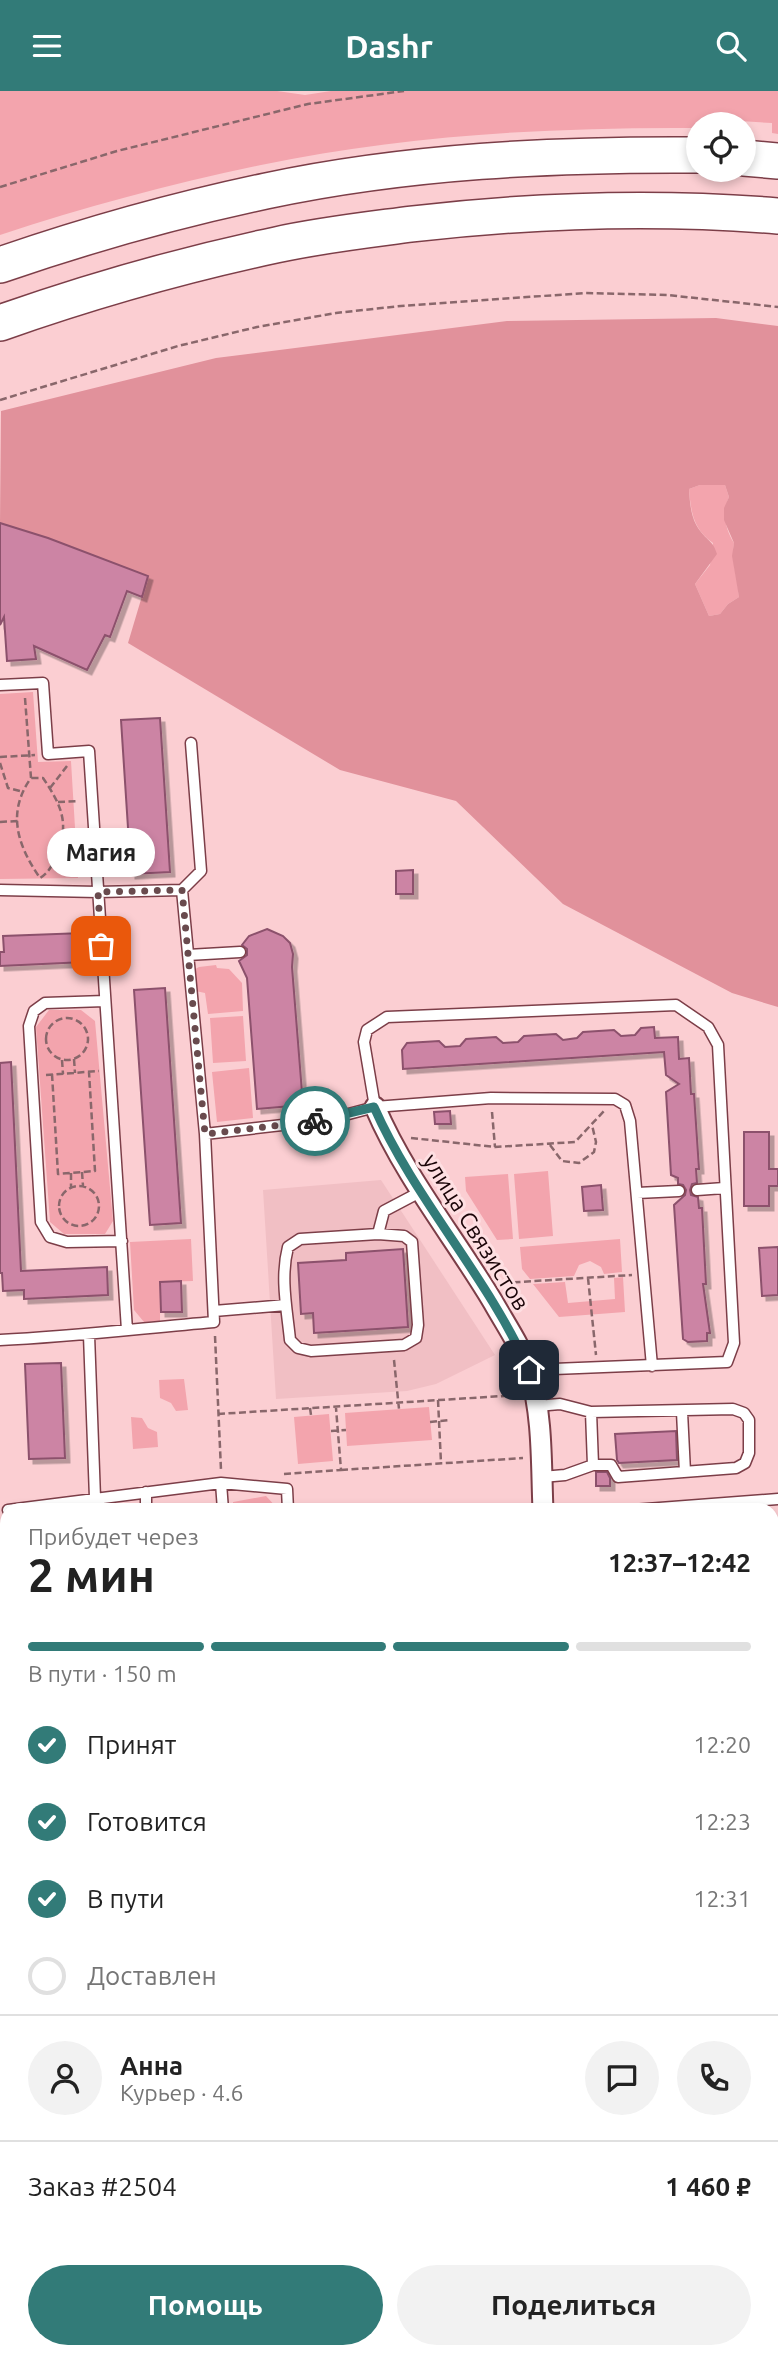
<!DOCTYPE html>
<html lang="ru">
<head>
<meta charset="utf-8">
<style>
  :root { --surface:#fff; --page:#f2f2f2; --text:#222; --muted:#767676; --line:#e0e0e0; --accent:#327b78 }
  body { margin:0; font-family:Ubuntu,sans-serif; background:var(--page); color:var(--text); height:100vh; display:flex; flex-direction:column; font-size:26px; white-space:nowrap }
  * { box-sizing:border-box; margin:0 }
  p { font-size:23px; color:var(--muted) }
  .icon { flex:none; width:38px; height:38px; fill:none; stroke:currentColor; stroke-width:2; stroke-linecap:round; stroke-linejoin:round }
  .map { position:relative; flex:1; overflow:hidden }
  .drawer { position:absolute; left:0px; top:1412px; width:779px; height:856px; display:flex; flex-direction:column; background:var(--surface); border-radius:21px 21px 0 0; box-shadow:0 4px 10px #0003 }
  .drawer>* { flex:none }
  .controls { position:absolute; left:686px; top:21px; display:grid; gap:14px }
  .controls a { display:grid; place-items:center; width:70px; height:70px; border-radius:50%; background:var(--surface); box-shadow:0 4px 10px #0003; font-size:35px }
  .pin { position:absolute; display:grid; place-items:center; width:60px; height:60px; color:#fff; margin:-30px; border-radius:14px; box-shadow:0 4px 10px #0006 }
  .courier { position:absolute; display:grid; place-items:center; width:70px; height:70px; margin:-35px; border:5px solid #327b78; border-radius:50%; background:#fff; color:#222; box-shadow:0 2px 9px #0007 }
  .bubble { position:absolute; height:49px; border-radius:24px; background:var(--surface); box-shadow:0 4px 10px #0003; font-size:23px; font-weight:700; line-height:49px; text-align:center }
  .headline em { font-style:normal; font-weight:700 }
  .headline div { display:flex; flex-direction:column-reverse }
  .headline { display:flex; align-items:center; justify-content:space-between; height:119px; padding:0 28px }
  h1 { font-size:46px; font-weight:700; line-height:52px }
  .bar { display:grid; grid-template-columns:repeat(4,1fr); gap:10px 7px; align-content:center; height:84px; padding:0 28px }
  .bar i { height:9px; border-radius:5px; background:var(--line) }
  .bar .selected { background:var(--accent) }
  .bar p { grid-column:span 4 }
  .line { display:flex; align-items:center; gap:18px; padding:0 28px; border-top:2px solid var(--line) }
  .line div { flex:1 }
  .round { display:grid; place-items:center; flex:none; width:74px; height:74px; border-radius:37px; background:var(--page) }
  ol { padding:0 28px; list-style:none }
  li { display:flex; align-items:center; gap:21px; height:77px }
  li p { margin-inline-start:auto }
  li .icon { padding:7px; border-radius:50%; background:var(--accent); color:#fff; stroke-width:4 }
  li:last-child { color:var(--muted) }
  li i { width:38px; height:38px; border:4px solid var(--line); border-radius:50% }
  .action { display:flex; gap:14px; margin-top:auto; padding:14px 28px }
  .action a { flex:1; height:80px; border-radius:42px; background:var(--accent); color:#fff; font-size:28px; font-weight:700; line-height:80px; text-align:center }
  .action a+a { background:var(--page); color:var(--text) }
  header { display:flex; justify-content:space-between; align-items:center; height:91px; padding:0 28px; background:var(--accent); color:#fff; font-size:32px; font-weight:700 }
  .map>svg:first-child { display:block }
  .built { fill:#f1bfc4 }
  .green { fill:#f3a4ad }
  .forest { fill:#e1919b; fill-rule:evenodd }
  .building { fill:#cc84a4; stroke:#8c516c; stroke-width:2; filter:url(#shadow) }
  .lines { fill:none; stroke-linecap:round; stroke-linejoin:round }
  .lane-casing { stroke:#7c3e48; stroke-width:13 }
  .street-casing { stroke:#7c3e48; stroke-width:23 }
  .secondary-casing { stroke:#7c3e48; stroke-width:32 }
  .highway-casing { stroke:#7c3e48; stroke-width:38 }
  .path { stroke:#89676b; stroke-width:2.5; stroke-dasharray:7 3.5; stroke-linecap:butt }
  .lane { stroke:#fff; stroke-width:10 }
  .street { stroke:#fff; stroke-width:19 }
  .secondary { stroke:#fff; stroke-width:28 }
  .highway { stroke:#fff; stroke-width:35 }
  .done { stroke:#694b4e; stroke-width:7; stroke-dasharray:0 12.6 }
  .route { stroke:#327b78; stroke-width:9 }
  .labels { text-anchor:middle; stroke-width:6; stroke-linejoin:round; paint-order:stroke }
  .street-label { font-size:23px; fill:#1a0407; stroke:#fedfe2 }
</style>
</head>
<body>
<header><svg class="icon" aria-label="menu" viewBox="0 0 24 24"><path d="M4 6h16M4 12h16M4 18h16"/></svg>Dashr<svg class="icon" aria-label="search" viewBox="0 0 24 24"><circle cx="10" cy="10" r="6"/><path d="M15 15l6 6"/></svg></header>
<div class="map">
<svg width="778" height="2267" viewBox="0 0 778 2267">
  <defs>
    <filter id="shadow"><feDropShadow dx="4.5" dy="4.5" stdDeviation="0" flood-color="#0004"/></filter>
  </defs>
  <rect width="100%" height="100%" fill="#fbced2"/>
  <!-- built -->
  <path class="built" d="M381,1089L495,1264L436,1293L407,1300L276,1308L263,1099Z"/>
  <!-- green -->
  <path class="green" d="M0,0H277L305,4L331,0H778V43L772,42V32L740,30L739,33H698V37C552,36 404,44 261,74C173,92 85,116 0,144Z
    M700,394H725L729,406C722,422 725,438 734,452C731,471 738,488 739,506L728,513L720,523L709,525L695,493L710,474L713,452C693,438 691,421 689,398Z
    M33,601L38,671L71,670L78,787L0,788V603Z
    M216,874L217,877L229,878L242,892L243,920L208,923L205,902L191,899L190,881L199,876Z
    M49,919H81L95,930L113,1130L105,1143H64L50,1131L36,936Z
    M243,925L246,970L213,972L210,927Z
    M249,977L253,1027L217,1031L212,981Z
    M548,1080L553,1145L519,1148L514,1083Z
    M508,1083L513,1148L497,1149L466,1100L465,1086Z
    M191,1148L193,1190L160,1191V1230L144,1231L134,1219L130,1151Z
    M620,1148L622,1181L604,1183L601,1176L590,1170L579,1174L574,1185L530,1188L522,1178L520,1156Z
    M623,1186L625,1221L559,1226L533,1193L565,1191L568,1212L615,1208L614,1187Z
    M184,1288L188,1319L176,1320L171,1312L160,1307L159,1289Z
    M429,1316L432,1349L347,1355L345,1322Z
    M329,1323L333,1370L298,1373L294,1326Z
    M131,1326L142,1327L148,1337L157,1341L158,1356L133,1358Z
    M266,1405L279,1419H233V1411Z"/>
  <!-- forest -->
  <path class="forest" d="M716,227L778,235V916L732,902L563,813L456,710L340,679L128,552L148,485L48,447L0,432L1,320L216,267L507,230ZM700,394H725L729,406L724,417V429L734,452L732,465L739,506L728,513L720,523L709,525L695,493L717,463C713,450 709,451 701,441C691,429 690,414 689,398Z"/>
  <!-- building -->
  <path class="building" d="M0,432L48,447L148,485L142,506L127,500L110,546L105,544L87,579L34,555L36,568L7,570L4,526L0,534Z
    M160,627L170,781L131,783L121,629Z
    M413,779V803H396V780Z
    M267,838L283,845L290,852L293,863L292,876L303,1014L257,1018L247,887L239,870L247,864V858L242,854L249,845Z
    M83,842L85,871L0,875V861H4L3,845Z
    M165,897L181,1132L150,1134L134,899Z
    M654,936L655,947L678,946L679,968L689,967L691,1003H694L699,1078H696L697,1092L692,1093L690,1099L691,1104L698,1106L699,1117H702L706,1193H703L710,1242H707V1250L688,1251L683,1248L674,1114L685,1104L686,1099L683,1094L678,1093V1087L671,1084L666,1001L679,993L666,984L664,961L403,978L402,959L407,952L439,950L445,956L460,955L466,948L496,946L503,952L518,951L524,945L556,943L563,949L577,947L583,941L614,939L621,945L635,944L641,937Z
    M11,971L21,1180L107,1176L108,1204L24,1208V1199L3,1200L2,1182H0V972Z
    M450,1020L451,1033H435L434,1021Z
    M744,1041H769V1078H778V1095H769V1115H744Z
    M601,1094L603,1119L584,1120L582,1096Z
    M778,1156V1204L762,1205L759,1157Z
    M403,1158L408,1236L314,1242L313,1222L301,1223L298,1172L346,1169V1162Z
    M181,1190L182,1221H161L160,1191Z
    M61,1272L65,1367L29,1368L25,1273Z
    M676,1340L677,1369L619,1372L617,1369L615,1343Z
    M596,1381H607L610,1387V1395H596Z"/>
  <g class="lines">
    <defs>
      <path id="lane" d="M0,594L43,592L48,663L89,660L127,1239
        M0,799L98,801L182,799L201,780L191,652
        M188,864L240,861
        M105,910L45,912L34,920L29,935L41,1131L50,1146L67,1151L122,1150
        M375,1016L364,951L367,939L387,926L676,914L708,936L718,954L734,1252L727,1271L529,1279
        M205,1043L326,1029L375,1016L491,1007L615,1008L625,1014L630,1030L652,1275
        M697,1099L724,1097
        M637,1102L679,1100
        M378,1143L404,1145L412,1151L418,1234L416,1247L404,1254L311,1260L298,1257L290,1249C287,1218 280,1187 288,1156L300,1148Z
        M378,1143L384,1120L422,1100
        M214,1220L286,1214
        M89,1244L95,1407
        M0,1249C72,1246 143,1237 214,1231L205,1043L182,799
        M537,1315L560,1313L591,1321L733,1318L744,1322L749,1329V1362L745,1372L736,1377L618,1386L611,1374H593L591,1321
        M682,1321L685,1381
        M542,1386L565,1384L593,1374
        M221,1392L287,1398L288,1419
        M146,1401V1419
        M8,1419L221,1392L223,1419
        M633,1419L778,1408
        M772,1514H778
        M772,1555L778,1560
        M0,1622H7
        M0,1703L7,1762
        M0,1814L7,1812
        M772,1841H778
        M0,2178H7"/>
      <path id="street" d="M375,1016C405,1086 454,1146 493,1211C506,1234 522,1257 530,1282C543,1326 541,1374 543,1419
        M492,2261V2267"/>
      <path id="secondary" d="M0,1870L7,1883
        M772,2047H778
        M165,2261L166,2267"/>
      <path id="highway" d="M744,67L778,70
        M0,174C87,144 176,119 266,100C407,70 554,63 698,64
        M0,232C91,200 182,174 276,154C321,144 367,139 412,133C534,119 656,115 778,125"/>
    </defs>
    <!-- lane casing -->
    <use href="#lane" class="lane-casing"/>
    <!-- street casing -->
    <use href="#street" class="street-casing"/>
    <!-- secondary casing -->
    <use href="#secondary" class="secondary-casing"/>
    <!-- highway casing -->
    <use href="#highway" class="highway-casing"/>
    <!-- path -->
    <path class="path" d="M0,96L117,60L308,13L404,0
      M0,309L178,255L257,236L336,222L401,215L585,202L667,204L778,216
      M25,607L31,687C6,722 18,755 40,787C49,781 52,775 56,765C70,733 62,715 43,687H31
      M0,666L35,664
      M0,672L8,697L20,700
      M50,697L67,675
      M58,711L79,710
      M0,731L18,730
      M59,758L84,757
      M46 948a21 21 0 1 1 42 0a21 21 0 1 1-42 0Z
      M74,968L75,982
      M62,969L63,983
      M52,983L58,1083L95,1080L89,981
      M46,984L99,980
      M492,1021L495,1056
      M411,1047L495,1056L575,1051L604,1020
      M550,1054L562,1070L579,1072L594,1061L596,1051L592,1034
      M82,1081L83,1095
      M71,1082V1096
      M59 1115a20 20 0 1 1 40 0a20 20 0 1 1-40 0Z
      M588,1187L596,1264
      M503,1192L632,1184
      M215,1245L221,1379
      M394,1269L399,1318
      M438,1309L441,1372
      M310,1317L311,1324
      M218,1323L519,1304
      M430,1331L449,1329
      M331,1340L346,1339
      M341,1379L523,1367
      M284,1383L341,1379L336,1317
      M0,1837L3,1847"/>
    <!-- lane -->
    <use href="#lane" class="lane"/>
    <!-- street -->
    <use href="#street" class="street"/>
    <!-- secondary -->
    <use href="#secondary" class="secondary"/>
    <!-- highway -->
    <use href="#highway" class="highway"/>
  </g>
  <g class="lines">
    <!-- done -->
    <path class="done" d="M101,855L98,801L182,799L205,1043L315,1030"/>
    <!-- route -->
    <path class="route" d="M315,1030L374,1016C415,1109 488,1186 529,1279"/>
  </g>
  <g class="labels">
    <!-- street labels -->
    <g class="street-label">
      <text transform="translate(476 1141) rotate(58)" y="8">улица Связистов</text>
    </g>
  </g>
</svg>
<div class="controls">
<a><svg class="icon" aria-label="locate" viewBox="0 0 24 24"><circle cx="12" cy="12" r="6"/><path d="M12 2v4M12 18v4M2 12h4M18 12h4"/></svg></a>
</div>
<div class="pin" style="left:101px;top:855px;background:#ea580c"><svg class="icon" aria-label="bag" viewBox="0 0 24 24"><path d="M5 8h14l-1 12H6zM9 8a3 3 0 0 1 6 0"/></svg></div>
<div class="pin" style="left:529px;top:1279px;background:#1f2937"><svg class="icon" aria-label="home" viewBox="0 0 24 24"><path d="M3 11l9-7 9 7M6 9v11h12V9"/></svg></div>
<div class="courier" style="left:315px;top:1030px"><svg class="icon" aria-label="bike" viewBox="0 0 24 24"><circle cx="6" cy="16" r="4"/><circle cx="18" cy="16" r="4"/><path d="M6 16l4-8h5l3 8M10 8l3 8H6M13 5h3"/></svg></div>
<div class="bubble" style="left:47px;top:737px;width:108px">Магия</div>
<section class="drawer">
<div class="headline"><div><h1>2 мин</h1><p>Прибудет через</p></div><em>12:37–12:42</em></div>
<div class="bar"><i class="selected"></i><i class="selected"></i><i class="selected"></i><i></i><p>В пути · 150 m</p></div>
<ol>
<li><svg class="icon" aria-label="check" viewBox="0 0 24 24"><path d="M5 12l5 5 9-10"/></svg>Принят<p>12:20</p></li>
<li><svg class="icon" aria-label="check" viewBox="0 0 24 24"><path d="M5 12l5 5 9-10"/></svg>Готовится<p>12:23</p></li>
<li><svg class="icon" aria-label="check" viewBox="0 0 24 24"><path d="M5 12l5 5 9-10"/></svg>В пути<p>12:31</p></li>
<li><i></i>Доставлен</li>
</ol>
<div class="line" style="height:126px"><a class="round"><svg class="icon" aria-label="person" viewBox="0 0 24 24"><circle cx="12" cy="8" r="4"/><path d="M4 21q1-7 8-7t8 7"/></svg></a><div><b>Анна</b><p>Курьер · 4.6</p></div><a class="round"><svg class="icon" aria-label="chat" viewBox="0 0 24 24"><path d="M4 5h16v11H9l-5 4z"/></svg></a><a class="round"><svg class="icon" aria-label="phone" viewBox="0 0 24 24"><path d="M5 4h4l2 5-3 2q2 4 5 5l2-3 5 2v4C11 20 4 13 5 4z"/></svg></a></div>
<div class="line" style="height:91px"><div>Заказ #2504</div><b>1 460 ₽</b></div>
<div class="action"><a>Помощь</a><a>Поделиться</a></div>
</section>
</div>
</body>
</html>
